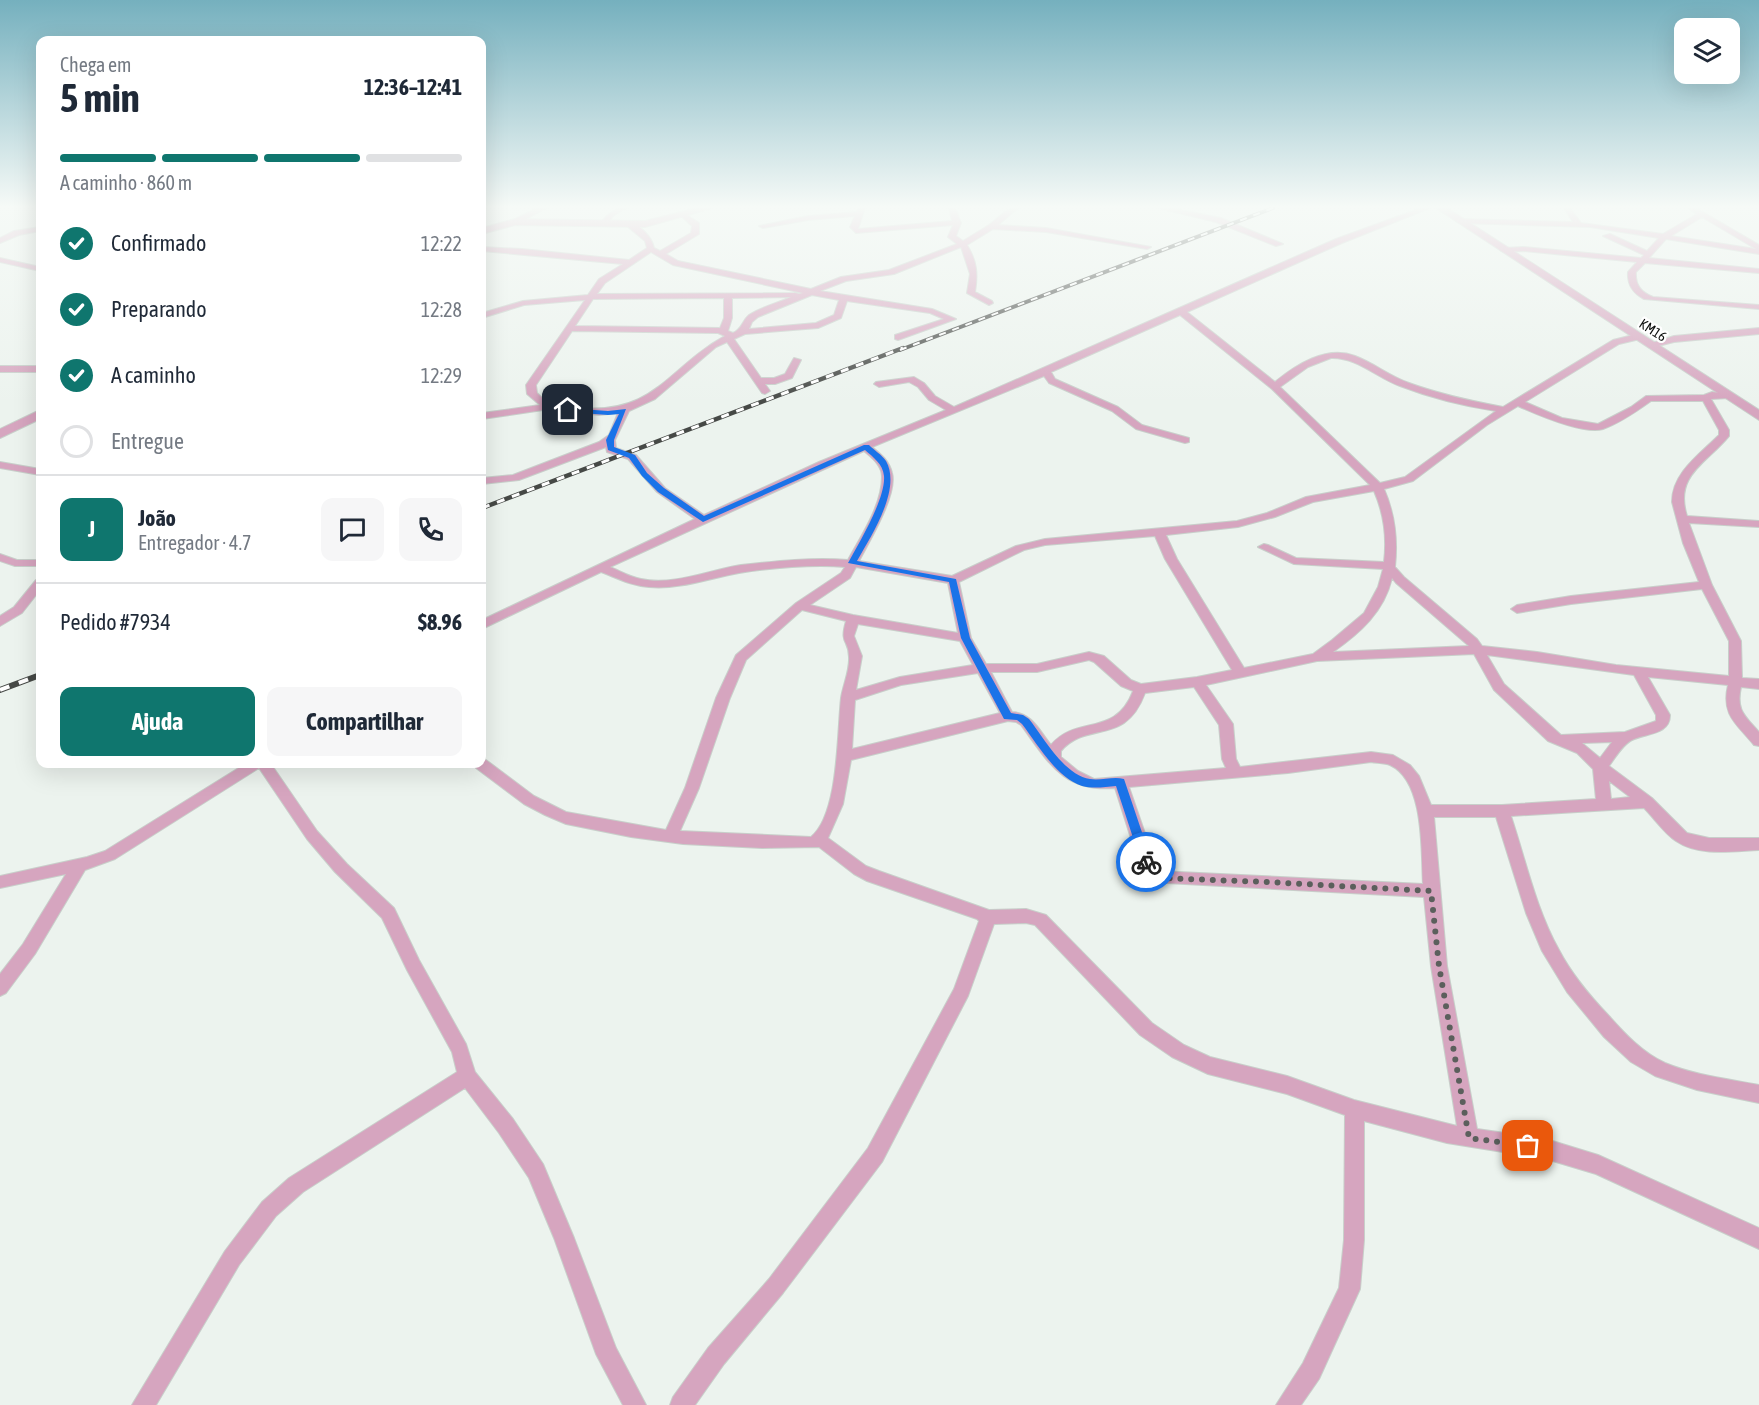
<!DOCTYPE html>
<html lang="pt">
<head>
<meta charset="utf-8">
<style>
  :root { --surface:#fff; --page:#f6f6f7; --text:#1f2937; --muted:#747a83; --line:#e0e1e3; --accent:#0f766e }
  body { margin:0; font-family:"Asap Condensed",sans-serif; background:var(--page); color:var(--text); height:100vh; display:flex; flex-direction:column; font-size:22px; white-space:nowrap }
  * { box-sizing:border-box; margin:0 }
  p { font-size:20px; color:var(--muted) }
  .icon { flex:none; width:33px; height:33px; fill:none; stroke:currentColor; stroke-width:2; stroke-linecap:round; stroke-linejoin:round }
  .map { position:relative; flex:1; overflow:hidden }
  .side { position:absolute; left:36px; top:36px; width:450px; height:732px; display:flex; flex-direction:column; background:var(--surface); border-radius:12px; box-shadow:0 6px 24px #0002 }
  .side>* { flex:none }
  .buttons { position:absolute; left:1674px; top:18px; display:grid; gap:12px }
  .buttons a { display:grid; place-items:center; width:66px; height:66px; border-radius:12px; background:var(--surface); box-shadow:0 6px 24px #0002; font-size:30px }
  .pin { position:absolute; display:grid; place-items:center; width:51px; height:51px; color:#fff; margin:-26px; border-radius:12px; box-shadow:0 3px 9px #0006 }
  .courier { position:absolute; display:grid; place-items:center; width:60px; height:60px; margin:-30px; border:4px solid #1a73e8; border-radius:50%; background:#fff; color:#222; box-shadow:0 2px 8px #0007 }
  .summary em { font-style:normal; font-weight:700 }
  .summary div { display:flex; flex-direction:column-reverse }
  .summary { display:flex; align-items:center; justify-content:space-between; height:102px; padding:0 24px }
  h1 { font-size:39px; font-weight:700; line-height:45px }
  .bar { display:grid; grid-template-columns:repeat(4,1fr); gap:9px 6px; align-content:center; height:72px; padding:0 24px }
  .bar i { height:8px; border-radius:4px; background:var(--line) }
  .bar .selected { background:var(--accent) }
  .bar p { grid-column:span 4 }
  .line { display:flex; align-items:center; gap:15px; padding:0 24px; border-top:2px solid var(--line) }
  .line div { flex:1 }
  .round { display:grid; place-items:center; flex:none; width:63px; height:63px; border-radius:12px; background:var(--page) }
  ol { padding:0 24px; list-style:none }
  li { display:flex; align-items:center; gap:18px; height:66px }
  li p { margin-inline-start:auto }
  li .icon { padding:6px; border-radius:50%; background:var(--accent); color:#fff; stroke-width:4 }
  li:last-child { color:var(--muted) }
  li i { width:33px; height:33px; border:3px solid var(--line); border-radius:50% }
  .button { display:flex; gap:12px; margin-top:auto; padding:12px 24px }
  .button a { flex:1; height:69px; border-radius:12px; background:var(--accent); color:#fff; font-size:24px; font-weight:700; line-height:69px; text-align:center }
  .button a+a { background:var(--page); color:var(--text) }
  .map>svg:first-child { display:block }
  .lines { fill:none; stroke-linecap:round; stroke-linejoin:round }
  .minor-casing { stroke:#c8cfca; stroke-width:2 }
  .tertiary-casing { stroke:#c8cfca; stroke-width:2 }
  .minor { fill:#d6a5bf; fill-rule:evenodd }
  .tertiary { fill:#d6a5bf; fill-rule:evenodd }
  .rail-far2-casing { stroke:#464946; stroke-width:4 }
  .rail-far1-casing { stroke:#464946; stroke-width:4.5 }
  .rail-casing { stroke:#464946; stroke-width:6 }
  .rail-far2 { stroke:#fff; stroke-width:2; stroke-dasharray:7; stroke-linecap:butt }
  .rail-far1 { stroke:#fff; stroke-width:3; stroke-dasharray:8; stroke-linecap:butt }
  .rail { stroke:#fff; stroke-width:4; stroke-dasharray:10; stroke-linecap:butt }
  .route { fill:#1a73e8 }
  .done { stroke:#5b5f5c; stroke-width:6; stroke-dasharray:0 10.8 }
  .labels { text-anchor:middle; stroke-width:4.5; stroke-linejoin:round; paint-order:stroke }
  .far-street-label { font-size:14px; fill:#0d0f0d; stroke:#fff }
</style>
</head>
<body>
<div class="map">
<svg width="1759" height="1405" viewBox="0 0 1759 1405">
  <rect width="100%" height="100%" fill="#ecf3ee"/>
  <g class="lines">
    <defs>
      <path id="minor" d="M537,208H546L524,220V223H518L515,219Z
        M618,208H626L613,216L606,226H600L599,224L609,214Z
        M859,208H865L858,229L952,221L949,208H955L961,223L956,236L963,241L989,225L1006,211L1018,208L998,225L1046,228L1151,247L1147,249L1046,232L993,229L967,245C977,261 978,274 975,292L992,301L993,303L989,305L967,293L970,274L961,247L894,274L846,281L820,291L932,309L956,319L898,340L895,339V335L944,319L930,313L847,301L841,318L818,328L745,334L734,339L761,378H774L785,374L794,358L801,360L792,378L775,384H765L770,391L765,394L762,393L727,342L716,347L655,399L629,411L615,440L616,448L636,455L665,488L704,515L819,462L946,410L929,400L918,387L909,382L879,387L874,384L876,382L914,377L924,383L935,396L954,407L1336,239L1421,208H1430L1342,243L1187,312L1275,382C1296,365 1326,345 1355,356C1374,363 1389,376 1409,383C1439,394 1471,401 1503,407L1613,340L1637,334L1641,337L1640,339L1619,344L1525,402L1562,418L1598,424L1631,407L1646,396L1704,395L1712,392L1729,394V398L1711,399L1729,430V436C1706,464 1674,475 1687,516L1759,521V527L1689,523L1712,585L1741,641L1742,678L1759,679V689L1741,687C1736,710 1744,715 1759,732V746L1754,745C1736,723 1721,715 1728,685L1648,677L1670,715C1670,735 1646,733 1632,740C1623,744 1615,758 1609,766L1652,798L1687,833L1709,838H1759V850C1734,851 1699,857 1676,841C1664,833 1654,818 1644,808L1511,816C1526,861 1536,909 1559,950C1572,975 1590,996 1609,1016C1625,1034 1643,1053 1665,1063C1694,1075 1728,1079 1759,1085V1103L1697,1090L1655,1076L1631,1062L1604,1037L1567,992L1542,951L1526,913L1496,817H1434L1447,966L1477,1129L1546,1139L1598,1155L1759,1228V1249L1596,1174L1546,1159L1447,1143L1364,1121V1240L1360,1289L1319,1379L1301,1405H1276L1303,1363L1339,1288L1344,1240L1345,1115L1287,1094L1208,1074L1172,1057L1140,1035L1035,925L1026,923L994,924L968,996L882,1162L783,1293L724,1364L695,1405H670L673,1397L708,1348L769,1279L868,1148L954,989L979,921L977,919L867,881L854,874L819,847L762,848L683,844L631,837L566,824L545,815L524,804L476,768L474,764H482V759L486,760L534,796L566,812L666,830L685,788L716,698L736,655L796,603L841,573L845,567C814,564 770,568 739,573C710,578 679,590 649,587C632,586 617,578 601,572L482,629V620L695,519L657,492L628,459L607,452L606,447L519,480L482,484V478L513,475L599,442L609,435L618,413L599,415L550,409L482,419V413L540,405L527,394L526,385L585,300L524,305L482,318V313L523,301L588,295L599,279L623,264L482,251V247L522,249L629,260L647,248L645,241L627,226V222C639,223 652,237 654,248L660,251L691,233L692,226L680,215L684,213L699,223V234L666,254L678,261L811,289L841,277L889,270L957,244L948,237L953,225L856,233L850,227L855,216L808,220L763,228L759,226L808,216L857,212ZM651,252L673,265L803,293L799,294L795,293L597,294L605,283ZM812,295L839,300L834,315L816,323L749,329L752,322L758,317ZM791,297C778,303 761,307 749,315C742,321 742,329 733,333L728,331L732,318V298ZM724,298V318L720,328L575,326L593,299ZM1180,315L1272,389L1370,485L1306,497L1267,513L1237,521L1045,539L1016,546L952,576L859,561C869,542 898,494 892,473C889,461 882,455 872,447L1044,376L1049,383L1112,411L1136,429L1185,443L1189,442V438L1142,425L1118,407L1055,379L1051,372ZM572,331L718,333L725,336C667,368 656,414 580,408C563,406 549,406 537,393L536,385ZM1331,358C1357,357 1377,378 1400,386C1431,398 1464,406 1496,411L1405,477L1380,483L1280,387L1308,367ZM1651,401H1703L1719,430V435C1700,454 1672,473 1672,502L1683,543L1699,582L1571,596L1517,605L1511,609L1517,613L1571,604L1702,589L1729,641V676L1616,665L1537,652L1482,646L1477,639L1404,577L1395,567C1398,539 1395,514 1384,489L1413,481L1487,425L1518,406C1536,414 1584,435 1603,429C1620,423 1637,411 1651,401ZM864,451C872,458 882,465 882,477C882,505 861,536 848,560C814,557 776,561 741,565C709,570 673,586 641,579C630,577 620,571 610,567ZM1374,491C1384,514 1387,538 1384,562L1296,558L1268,545L1264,544L1258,547L1294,564L1383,569L1378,587L1364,613L1332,640L1313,654L1244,668L1177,559L1166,535L1238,527L1275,517L1313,502ZM1155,536L1165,559L1232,670L1197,677L1141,684L1131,680L1104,656L1089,652L1037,664H986L971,638L959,582L1024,550L1045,545ZM856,567L948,583L958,633L853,615L810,605L850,578ZM1392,578L1396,583L1469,646L1333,652C1360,633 1384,612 1392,578ZM802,610L846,621C839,645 849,639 849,657C850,670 843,685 841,698C837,733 839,814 811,837L680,831L699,788L730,698L746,660ZM858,624L960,641L973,665L900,677L856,690L862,656L854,636ZM1474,654L1494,690L1548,741L1577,753L1593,769L1596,799L1502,805H1431L1419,776L1410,765L1393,755L1371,752L1240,767L1236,759L1233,724L1206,685L1317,661ZM1487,655L1634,675L1656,715V721L1625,732L1561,735L1504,684ZM1089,660L1094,662L1121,686L1133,691C1115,738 1077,714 1051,745C1039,730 1032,713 1012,712L991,672H1037ZM978,673L1000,713L852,749L855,700L901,685ZM1194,687L1219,725L1222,759L1226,768L1094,779L1078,771L1061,757V751C1088,720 1125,747 1145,693ZM1008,721L1016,722L1021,725C1049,763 1063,792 1115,788L1142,873L1148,882L1424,897L1431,966L1457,1126L1354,1100L1287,1076L1210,1057L1184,1045L1152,1023L1046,915L1026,909L989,910L879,871L866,866L828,838L843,804L851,760ZM1612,742L1600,758L1582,743ZM1371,762C1377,763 1385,763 1390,765C1425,781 1421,852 1423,884L1158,871L1129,787L1288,773ZM1609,781L1630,797L1611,799Z
        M1158,208H1171L1221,218L1283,244L1276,246L1216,222Z
        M1564,208H1570L1581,223L1663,234L1697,214L1688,208H1696L1759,245V254L1666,239L1649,258L1759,269V273L1645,263L1636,272C1635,285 1641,292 1653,297L1759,305V309L1644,299C1633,293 1627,285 1628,272L1637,262L1523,251L1504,252L1500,250L1504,248L1523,247L1641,258L1644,255L1603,236L1610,234L1647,251L1659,238L1590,227L1460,223L1456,221L1460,219L1573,222ZM1702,217L1756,249L1671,236Z
        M40,227V231L19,235L0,243V238L14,231Z
        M0,258L40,267V271L0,262Z
        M1759,328V334L1674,342L1650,348L1646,345L1674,336Z
        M0,366H40V372H0Z
        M0,462L40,469V475L0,468Z
        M0,554L17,560H40V566H15L0,561Z
        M40,579V590L22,613L0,626V616L14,607L36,580Z
        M245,764H271L317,831L347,864L394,908L419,960L466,1044L475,1072L513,1119L543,1164L574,1238L616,1348L646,1405H623L596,1354L554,1238L529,1178L499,1133L465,1088L303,1192L276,1216L239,1265L156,1405H132L225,1251L262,1202L289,1178L457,1072L452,1052L407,970L382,918L335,872L307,839L259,768L115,859L85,870L35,954L6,993L0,996V974L23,944L66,874L0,888V876L87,857L105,851Z"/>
      <path id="tertiary" d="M697,208H713L645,227L515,225L482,234V228L515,219L645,221Z
        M1436,208H1447L1759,410V420Z
        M40,410V419L0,438V429Z"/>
    </defs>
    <!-- minor casing -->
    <use href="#minor" class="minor-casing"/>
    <!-- tertiary casing -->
    <use href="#tertiary" class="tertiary-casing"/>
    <!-- minor -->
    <use href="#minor" class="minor"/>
    <!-- tertiary -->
    <use href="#tertiary" class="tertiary"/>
    <defs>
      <path id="rail-far2" d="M900,350L1273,208"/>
      <path id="rail-far1" d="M482,508L903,348"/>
      <path id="rail" d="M0,690L40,675"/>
    </defs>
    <!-- rail-far2 casing -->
    <use href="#rail-far2" class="rail-far2-casing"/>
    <!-- rail-far1 casing -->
    <use href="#rail-far1" class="rail-far1-casing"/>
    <!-- rail casing -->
    <use href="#rail" class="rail-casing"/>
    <!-- rail-far2 -->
    <use href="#rail-far2" class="rail-far2"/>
    <!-- rail-far1 -->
    <use href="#rail-far1" class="rail-far1"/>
    <!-- rail -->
    <use href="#rail" class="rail"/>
  </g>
  <!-- sky -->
  <linearGradient id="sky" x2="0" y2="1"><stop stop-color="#75b0be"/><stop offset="0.51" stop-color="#f6faf7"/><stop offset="1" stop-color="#f6faf7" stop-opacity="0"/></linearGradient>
  <rect width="1759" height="405" fill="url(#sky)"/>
  <!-- route -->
  <path class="route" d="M566,408L608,411L626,409L614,440V447L635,455L647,473L664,488L704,516L864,445H869C874,450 882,455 886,461C902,489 871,536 857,561L956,579L970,638L1011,713L1023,715L1029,719C1044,738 1064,775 1090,779C1101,781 1113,776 1124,779L1152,862L1150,865H1142L1141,862L1116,786C1105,787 1093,789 1082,786C1056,777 1038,745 1022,724L1017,720L1004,719L961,638L949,582L848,563C859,543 886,498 884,476C883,464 873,457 865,450L703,522L658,492L642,476L629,458L608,450L606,440L619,414L608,415L568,412Z"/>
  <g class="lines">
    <!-- done -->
    <path class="done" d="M1146,862C1149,871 1150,876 1160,878L1267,882L1431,891L1439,966L1469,1138L1528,1146"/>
  </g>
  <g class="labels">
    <!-- far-street labels -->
    <g class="far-street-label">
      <text transform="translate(1653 330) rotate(33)" y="5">KM16</text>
    </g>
  </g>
</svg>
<div class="buttons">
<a><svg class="icon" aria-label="layers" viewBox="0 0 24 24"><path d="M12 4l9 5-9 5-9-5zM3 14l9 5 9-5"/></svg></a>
</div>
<div class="pin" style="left:1528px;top:1146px;background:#ea580c"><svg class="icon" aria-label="bag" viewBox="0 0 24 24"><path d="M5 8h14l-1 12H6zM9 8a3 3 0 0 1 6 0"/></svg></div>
<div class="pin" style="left:568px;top:410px;background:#1f2937"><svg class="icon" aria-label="home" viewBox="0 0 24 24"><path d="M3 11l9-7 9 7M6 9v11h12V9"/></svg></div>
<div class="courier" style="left:1146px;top:862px"><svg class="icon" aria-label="bike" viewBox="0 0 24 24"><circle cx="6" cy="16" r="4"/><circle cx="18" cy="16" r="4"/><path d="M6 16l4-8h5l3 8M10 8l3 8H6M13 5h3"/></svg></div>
<section class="side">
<div class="summary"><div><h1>5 min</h1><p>Chega em</p></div><em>12:36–12:41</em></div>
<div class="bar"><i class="selected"></i><i class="selected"></i><i class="selected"></i><i></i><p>A caminho · 860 m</p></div>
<ol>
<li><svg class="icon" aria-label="check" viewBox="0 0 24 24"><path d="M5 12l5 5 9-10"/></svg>Confirmado<p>12:22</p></li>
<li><svg class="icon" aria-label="check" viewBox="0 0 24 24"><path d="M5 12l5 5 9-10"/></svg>Preparando<p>12:28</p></li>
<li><svg class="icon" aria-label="check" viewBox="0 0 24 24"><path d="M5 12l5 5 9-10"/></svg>A caminho<p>12:29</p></li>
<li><i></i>Entregue</li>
</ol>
<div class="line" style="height:108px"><b class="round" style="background:var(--accent);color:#fff">J</b><div><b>João</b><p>Entregador · 4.7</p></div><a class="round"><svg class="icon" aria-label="chat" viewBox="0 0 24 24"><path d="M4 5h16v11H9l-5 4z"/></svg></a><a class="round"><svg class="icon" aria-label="phone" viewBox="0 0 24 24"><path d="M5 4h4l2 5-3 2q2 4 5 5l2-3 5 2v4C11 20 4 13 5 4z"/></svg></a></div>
<div class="line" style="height:78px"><div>Pedido #7934</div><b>$8.96</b></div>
<div class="button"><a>Ajuda</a><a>Compartilhar</a></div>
</section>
</div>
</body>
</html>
